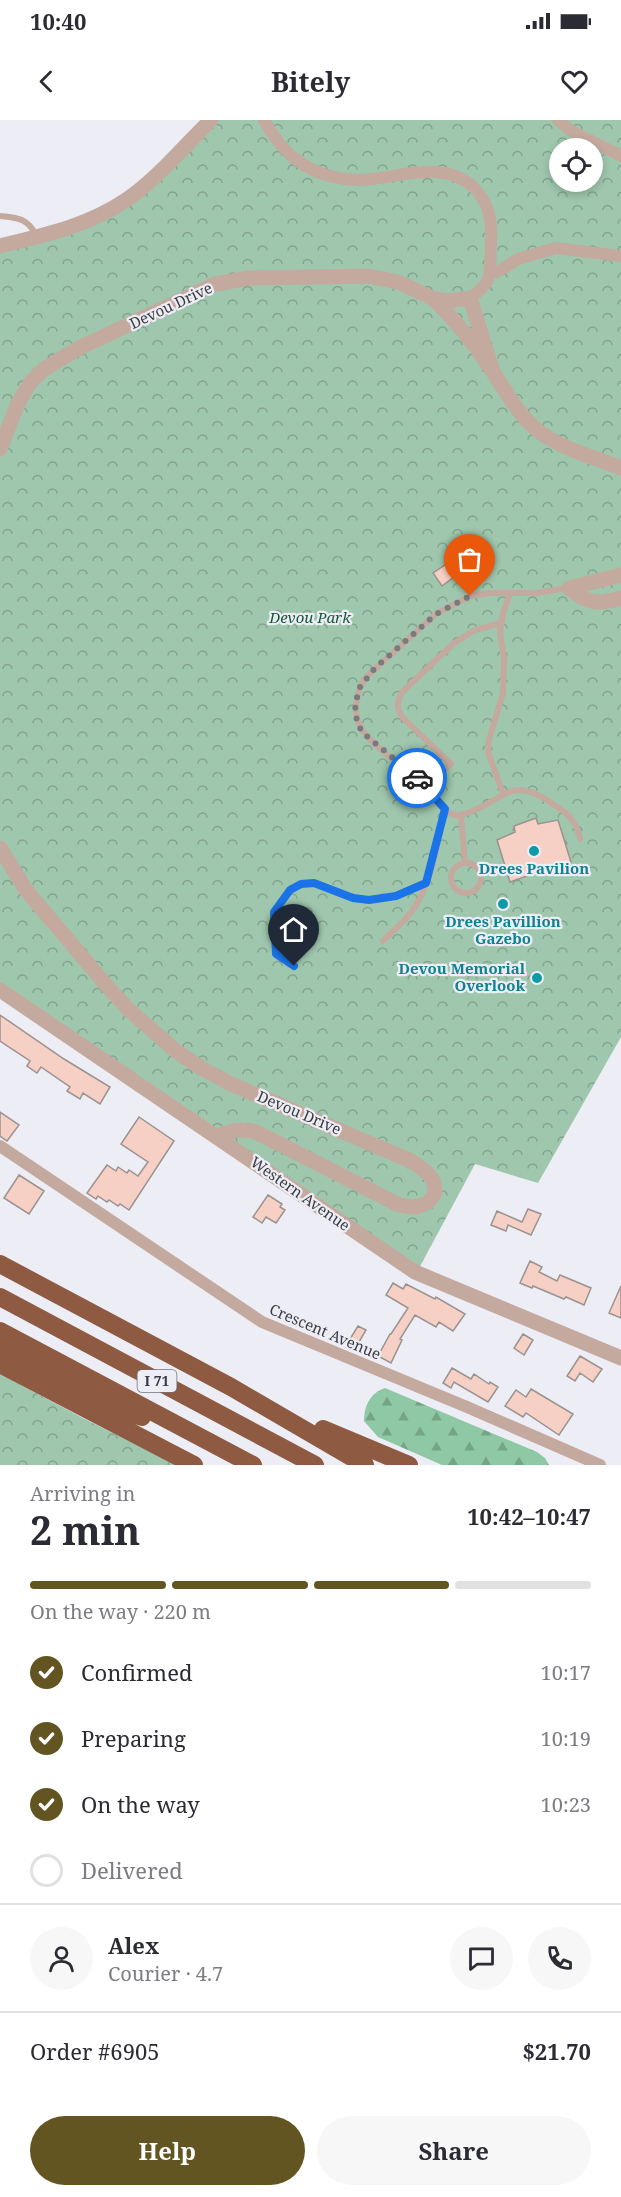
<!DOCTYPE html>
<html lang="en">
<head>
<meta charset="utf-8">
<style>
  :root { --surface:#fff; --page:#f7f7f7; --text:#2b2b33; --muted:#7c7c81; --line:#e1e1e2; --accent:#635521 }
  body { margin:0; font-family:"Noto Serif",serif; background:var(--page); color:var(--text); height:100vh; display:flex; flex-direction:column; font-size:22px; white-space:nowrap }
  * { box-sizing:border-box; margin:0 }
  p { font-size:20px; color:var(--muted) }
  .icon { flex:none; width:33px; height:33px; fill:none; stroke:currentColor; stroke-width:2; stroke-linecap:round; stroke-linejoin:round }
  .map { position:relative; height:1345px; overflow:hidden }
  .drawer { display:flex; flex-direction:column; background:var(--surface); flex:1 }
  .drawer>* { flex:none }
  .tools { position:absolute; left:549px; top:18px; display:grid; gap:12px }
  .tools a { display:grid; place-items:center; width:54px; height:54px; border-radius:50%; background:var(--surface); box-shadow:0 3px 9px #0003; font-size:30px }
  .pin { position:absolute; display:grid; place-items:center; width:51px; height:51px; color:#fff; margin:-62px -26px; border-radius:50% 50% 50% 0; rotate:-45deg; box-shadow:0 0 6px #0007 }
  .pin .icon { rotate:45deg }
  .courier { position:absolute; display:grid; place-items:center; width:60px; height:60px; margin:-30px; border:4px solid #1a73e8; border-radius:50%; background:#fff; color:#222; box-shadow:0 2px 8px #0007 }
  .summary em { font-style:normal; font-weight:700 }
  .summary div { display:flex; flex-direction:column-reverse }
  .summary { display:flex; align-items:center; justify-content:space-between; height:102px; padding:0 30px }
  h1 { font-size:39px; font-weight:700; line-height:45px }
  .bar { display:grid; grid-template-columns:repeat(4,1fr); gap:9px 6px; align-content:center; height:72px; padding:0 30px }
  .bar i { height:8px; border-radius:4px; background:var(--line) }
  .bar .on { background:var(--accent) }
  .bar p { grid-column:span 4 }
  .line { display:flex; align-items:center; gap:15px; padding:0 30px; border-top:2px solid var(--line) }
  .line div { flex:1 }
  .round { display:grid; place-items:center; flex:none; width:63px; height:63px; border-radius:32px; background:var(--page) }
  ol { padding:0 30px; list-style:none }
  li { display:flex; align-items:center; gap:18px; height:66px }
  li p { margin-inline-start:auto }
  li .icon { padding:6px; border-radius:50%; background:var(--accent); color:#fff; stroke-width:4 }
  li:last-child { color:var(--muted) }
  li i { width:33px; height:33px; border:3px solid var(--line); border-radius:50% }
  .action { display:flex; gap:12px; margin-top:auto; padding:12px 30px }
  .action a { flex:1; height:69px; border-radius:36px; background:var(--accent); color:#fff; font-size:24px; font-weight:700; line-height:69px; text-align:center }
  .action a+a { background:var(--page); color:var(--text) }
  .status { display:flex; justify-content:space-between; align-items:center; height:42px; padding:0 30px; background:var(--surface); direction:ltr }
  .status svg { height:16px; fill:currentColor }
  header { display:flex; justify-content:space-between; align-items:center; height:78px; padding:0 30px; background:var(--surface); font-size:27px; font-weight:700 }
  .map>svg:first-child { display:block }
  .forest { fill:url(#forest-firs) }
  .park { fill:url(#park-crowns); fill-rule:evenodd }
  .building { fill:#f7d0c5; stroke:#9a928f; stroke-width:1.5 }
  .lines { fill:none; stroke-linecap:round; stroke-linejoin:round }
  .service { stroke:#c4a99e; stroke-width:6 }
  .minor { stroke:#c4a99e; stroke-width:12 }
  .tertiary { stroke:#c4a99e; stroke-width:15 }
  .motorway { stroke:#8e5a42; stroke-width:18 }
  .done { stroke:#7a7a7f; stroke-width:6; stroke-dasharray:0 10.8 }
  .route { stroke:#1a73e8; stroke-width:8 }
  .culture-dot { fill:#0f9aa8; stroke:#ededf6; stroke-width:2 }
  .labels { text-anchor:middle; stroke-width:4.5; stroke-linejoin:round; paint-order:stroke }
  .shield { fill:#ededf6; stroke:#717176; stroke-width:1.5 }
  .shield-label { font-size:14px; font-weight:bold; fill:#3c3c3f }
  .street-label { font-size:15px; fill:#3c3c3f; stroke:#ededf6 }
  .park-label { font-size:15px; font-style:italic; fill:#145736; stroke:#ededf6 }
  .culture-label { font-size:15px; font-weight:bold; fill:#0d838f; stroke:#ededf6 }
</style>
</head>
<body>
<div class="status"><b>10:40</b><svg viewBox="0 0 49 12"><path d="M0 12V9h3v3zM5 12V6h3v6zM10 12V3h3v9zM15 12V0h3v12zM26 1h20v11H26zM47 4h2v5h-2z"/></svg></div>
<header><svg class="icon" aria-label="back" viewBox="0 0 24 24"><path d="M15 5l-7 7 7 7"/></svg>Bitely<svg class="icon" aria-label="heart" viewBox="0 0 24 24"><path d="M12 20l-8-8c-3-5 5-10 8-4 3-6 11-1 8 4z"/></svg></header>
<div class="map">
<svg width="621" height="1345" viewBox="0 0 621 1345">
  <defs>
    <pattern id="forest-firs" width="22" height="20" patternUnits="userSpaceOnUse" patternTransform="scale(1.5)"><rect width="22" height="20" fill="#8ec8a4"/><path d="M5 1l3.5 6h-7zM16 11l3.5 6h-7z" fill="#75a487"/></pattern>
    <pattern id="park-crowns" width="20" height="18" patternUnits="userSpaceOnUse" patternTransform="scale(1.5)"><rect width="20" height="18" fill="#9fc7ad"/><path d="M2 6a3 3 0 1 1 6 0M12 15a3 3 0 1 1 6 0" fill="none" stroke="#83a38e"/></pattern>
  </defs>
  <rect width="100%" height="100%" fill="#ededf6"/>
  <!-- forest -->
  <path class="forest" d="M385,1268L537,1332L545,1338L549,1345H442L378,1317L364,1301C364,1286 370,1273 385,1268Z"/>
  <!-- park -->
  <path class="park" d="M211,0H621V917L538,1063L475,1044L417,1152L0,870V126L116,86ZM560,28H592V62H560Z
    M0,1254L79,1296L176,1345H0Z"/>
  <!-- building -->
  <path class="building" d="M451,441L459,453L442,466L433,453Z
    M536,698L538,704L558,700L571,742L552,749L548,746L532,751L530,755L510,762L497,720L515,712L514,706Z
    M0,895L64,939L110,967L100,984L83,973L80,979L67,971L70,967L41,947L37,953L27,946L30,941L0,921Z
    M0,992L19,1005L7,1021L0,1016Z
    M139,997L174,1021L129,1090L120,1084L118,1086L109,1080L107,1082L98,1076L96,1079L87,1073L107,1045L116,1051L118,1047L127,1053L129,1050L138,1056L148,1042L121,1024Z
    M19,1055L44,1071L29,1094L4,1078Z
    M268,1075L282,1084L280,1087L285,1090L276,1103L266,1097L262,1103L253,1097Z
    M528,1089L541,1094L531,1115L508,1105L506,1111L491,1105L497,1091L522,1102Z
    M530,1141L542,1147L539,1152L557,1161L560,1155L591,1168L584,1185L566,1177L564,1179L533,1166L532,1168L520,1163Z
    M393,1163L403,1169L406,1164L435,1179L436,1177L465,1194L453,1211L439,1202L436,1207L415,1195L400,1219L402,1220L391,1243L378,1236L390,1214H391L408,1188L386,1175Z
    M621,1166V1198L609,1193Z
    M358,1206L366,1210L355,1229L347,1224Z
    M523,1214L533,1220L524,1235L514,1228Z
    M580,1236L602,1249L593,1262L580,1253L575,1261L567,1256Z
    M452,1248L471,1259L474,1254L489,1264L490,1262L498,1267L488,1282L454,1262L451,1268L443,1263Z
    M531,1269L573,1294L559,1315L526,1293L523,1297L505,1286L516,1270L526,1277Z"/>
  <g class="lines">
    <!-- service -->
    <path class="service" d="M0,96C18,98 27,98 36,115
      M568,468L536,473H490L470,476L436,494L365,558C334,612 388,630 420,661C430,671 440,690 452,694C458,697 464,694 470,692C507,678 510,655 553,684C567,693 577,702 580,719
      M425,667L451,644L402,597C396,587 397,582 402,572L454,523L475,510L501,503
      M503,673L488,632L489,620L503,573L504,538L500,513L503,493L510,474
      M461,696L465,743
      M451 758a15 15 0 1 1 30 0a15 15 0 1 1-30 0Z
      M383,821C392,812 404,802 412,791C431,766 438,720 445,689
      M294,846L276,834L274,792L290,770L301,764L314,763L353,778L369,781L396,776L426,763"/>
    <!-- minor -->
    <path class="minor" d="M264,0C282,34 307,54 345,59C386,65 440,34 474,68C491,84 492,104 491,127C489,155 495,160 470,178
      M558,0L570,10L621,36
      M491,153L499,151L518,139L556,128L621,136
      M0,1026L262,1202L467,1287L600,1345"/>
    <!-- tertiary -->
    <path class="tertiary" d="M0,126C44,115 88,106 126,80C157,59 184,26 211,0
      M432,178C455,199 475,225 493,252C507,273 520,298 541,313C565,330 594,337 621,348
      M0,329L18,283L30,263L44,249L79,228L215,164L249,158L368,156L398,162L432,178L447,181L470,178L493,252
      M569,468C588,484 598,485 621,478
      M569,468L621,455
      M0,728L26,770L107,866L129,890L176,931L201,948L231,964L411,1041C424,1050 436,1056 435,1073C427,1089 414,1088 399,1085L256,1012C243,1009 229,1010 217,1017
      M0,870L415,1152L621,1238"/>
    <!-- motorway -->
    <path class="motorway" d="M0,1144L231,1267L365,1345
      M0,1177L315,1345
      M0,1211L253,1345
      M0,1228L124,1291L142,1297
      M0,1244L194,1345
      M323,1309L409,1345"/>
  </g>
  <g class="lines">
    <!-- done -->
    <path class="done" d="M417,658L363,613L357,603L355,585L360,567L375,548L436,494L470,476"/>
    <!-- route -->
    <path class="route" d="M294,846L276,834L274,792L290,770L301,764L314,763L353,778L369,780L396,776L426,763L445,689L417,658"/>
  </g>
  <!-- markers -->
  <g class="culture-dot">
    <circle cx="534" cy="731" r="6"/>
    <circle cx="503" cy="784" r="6"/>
    <circle cx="537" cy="858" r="6"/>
  </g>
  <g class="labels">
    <!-- shield labels -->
    <rect class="shield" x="137.5" y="1250" width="39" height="22" rx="4.5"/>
    <g class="shield-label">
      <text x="157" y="1266">I 71</text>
    </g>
    <!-- street labels -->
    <g class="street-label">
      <text transform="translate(171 186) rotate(-25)" y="5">Devou Drive</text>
      <text transform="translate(299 993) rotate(23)" y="5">Devou Drive</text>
      <text transform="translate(300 1074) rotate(35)" y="5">Western Avenue</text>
      <text transform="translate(325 1212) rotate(23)" y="5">Crescent Avenue</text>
    </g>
    <!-- park labels -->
    <g class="park-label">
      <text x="310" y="503">Devou Park</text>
    </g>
    <!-- culture labels -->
    <g class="culture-label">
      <text x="534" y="754">Drees Pavilion</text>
      <text x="503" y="807">Drees Pavillion<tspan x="503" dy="17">Gazebo</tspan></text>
      <text x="525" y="854" text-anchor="end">Devou Memorial<tspan x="525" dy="17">Overlook</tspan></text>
    </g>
  </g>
</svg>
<div class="tools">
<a><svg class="icon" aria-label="locate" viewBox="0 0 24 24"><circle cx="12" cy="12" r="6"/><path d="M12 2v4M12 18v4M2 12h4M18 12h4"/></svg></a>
</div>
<div class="pin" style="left:470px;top:476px;background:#ea580c"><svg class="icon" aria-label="bag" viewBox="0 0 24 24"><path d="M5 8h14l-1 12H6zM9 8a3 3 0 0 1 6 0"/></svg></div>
<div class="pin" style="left:294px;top:846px;background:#1f2937"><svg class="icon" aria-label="home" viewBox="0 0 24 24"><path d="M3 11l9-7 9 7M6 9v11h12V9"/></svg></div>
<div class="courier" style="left:417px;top:658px"><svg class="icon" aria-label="car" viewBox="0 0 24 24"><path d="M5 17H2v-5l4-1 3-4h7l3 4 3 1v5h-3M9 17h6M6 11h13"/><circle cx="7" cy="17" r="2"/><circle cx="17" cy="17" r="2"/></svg></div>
</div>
<section class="drawer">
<div class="summary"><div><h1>2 min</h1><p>Arriving in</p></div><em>10:42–10:47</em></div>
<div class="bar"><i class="on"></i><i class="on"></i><i class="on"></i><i></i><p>On the way · 220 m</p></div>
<ol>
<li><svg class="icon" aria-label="check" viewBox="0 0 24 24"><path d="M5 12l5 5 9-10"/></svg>Confirmed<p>10:17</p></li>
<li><svg class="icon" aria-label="check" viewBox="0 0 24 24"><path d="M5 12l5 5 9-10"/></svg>Preparing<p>10:19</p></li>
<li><svg class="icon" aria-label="check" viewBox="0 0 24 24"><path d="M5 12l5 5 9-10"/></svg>On the way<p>10:23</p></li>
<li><i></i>Delivered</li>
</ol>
<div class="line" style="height:108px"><a class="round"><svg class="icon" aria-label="person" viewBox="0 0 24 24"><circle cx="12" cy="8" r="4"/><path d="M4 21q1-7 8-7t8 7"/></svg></a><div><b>Alex</b><p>Courier · 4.7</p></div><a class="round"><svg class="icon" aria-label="chat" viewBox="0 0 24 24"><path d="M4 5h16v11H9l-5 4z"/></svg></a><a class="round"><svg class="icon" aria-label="phone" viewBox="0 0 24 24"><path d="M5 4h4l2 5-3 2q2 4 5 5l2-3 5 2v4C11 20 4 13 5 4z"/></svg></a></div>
<div class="line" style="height:78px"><div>Order #6905</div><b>$21.70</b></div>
<div class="action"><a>Help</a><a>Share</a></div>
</section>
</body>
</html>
